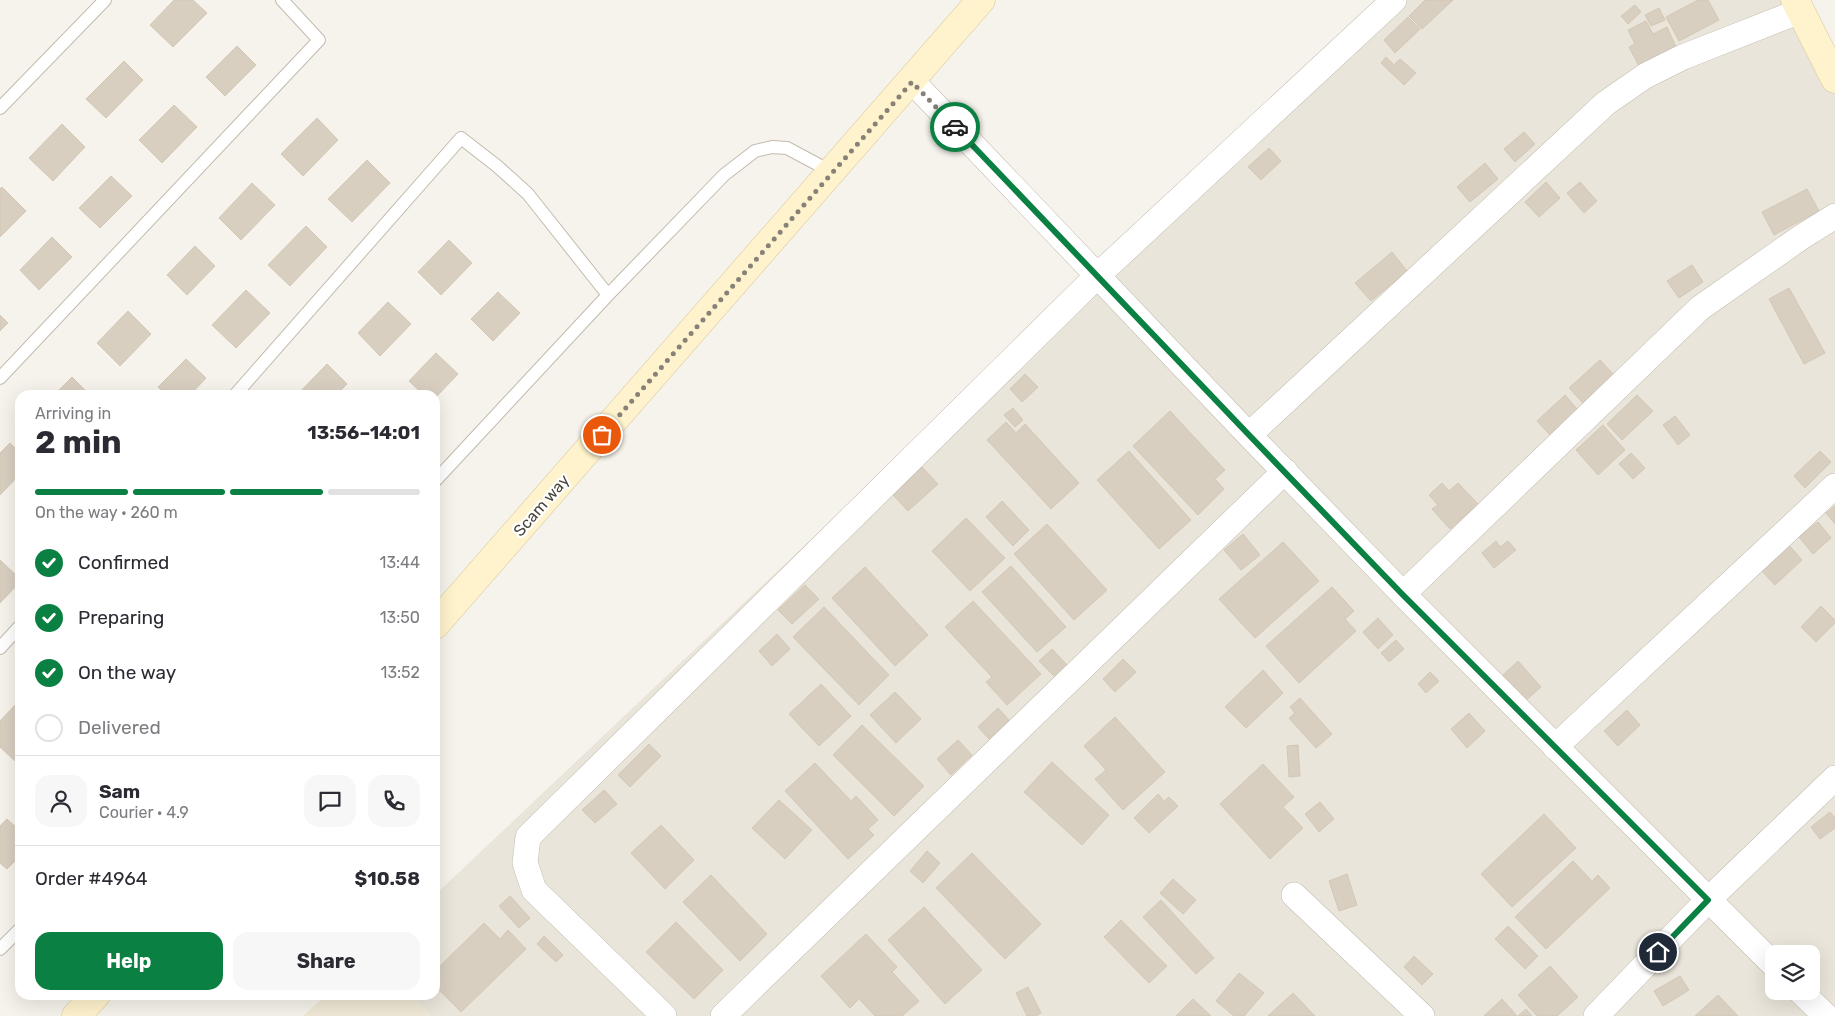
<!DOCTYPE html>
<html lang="en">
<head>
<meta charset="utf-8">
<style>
  :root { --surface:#fff; --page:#f7f7f7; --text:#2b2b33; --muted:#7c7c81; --line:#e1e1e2; --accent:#0b8043 }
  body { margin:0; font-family:Rubik,sans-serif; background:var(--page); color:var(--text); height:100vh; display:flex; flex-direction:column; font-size:19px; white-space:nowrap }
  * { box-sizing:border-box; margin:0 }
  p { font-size:16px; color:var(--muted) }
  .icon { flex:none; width:28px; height:28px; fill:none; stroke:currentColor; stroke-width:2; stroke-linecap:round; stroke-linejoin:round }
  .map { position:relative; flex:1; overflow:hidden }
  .panel { position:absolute; left:15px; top:390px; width:425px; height:610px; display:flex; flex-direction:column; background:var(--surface); border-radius:15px; box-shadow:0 5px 20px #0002 }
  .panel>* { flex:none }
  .buttons { position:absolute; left:1765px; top:945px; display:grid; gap:10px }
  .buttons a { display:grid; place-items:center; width:55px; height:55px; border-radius:10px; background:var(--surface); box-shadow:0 5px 20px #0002; font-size:25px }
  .pin { position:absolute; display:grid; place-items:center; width:42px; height:42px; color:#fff; margin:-21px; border:2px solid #fff; border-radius:50%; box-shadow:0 1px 5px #0007 }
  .courier { position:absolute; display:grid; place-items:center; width:50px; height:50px; margin:-25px; border:4px solid #0b8043; border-radius:50%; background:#fff; color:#222; box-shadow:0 1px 6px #0007 }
  .overview em { font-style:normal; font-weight:700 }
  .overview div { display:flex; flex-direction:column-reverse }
  .overview { display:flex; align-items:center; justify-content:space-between; height:85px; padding:0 20px }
  h1 { font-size:32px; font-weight:700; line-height:38px }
  .bar { display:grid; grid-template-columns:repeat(4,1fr); gap:8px 5px; align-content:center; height:60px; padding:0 20px }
  .bar i { height:6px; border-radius:4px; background:var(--line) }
  .bar .current { background:var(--accent) }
  .bar p { grid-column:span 4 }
  .line { display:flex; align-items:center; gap:12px; padding:0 20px; border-top:1px solid var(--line) }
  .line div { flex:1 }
  .round { display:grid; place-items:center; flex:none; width:52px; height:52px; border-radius:15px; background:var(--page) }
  ol { padding:0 20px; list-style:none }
  li { display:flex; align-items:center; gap:15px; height:55px }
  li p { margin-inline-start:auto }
  li .icon { padding:5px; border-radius:50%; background:var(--accent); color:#fff; stroke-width:4 }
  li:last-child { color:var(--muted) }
  li i { width:28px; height:28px; border:2px solid var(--line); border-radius:50% }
  .action { display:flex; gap:10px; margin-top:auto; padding:10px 20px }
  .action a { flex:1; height:58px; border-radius:15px; background:var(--accent); color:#fff; font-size:20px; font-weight:700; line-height:58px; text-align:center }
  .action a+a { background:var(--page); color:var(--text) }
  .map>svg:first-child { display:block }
  .residential { fill:#eae5da; fill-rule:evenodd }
  .education { fill:#efe8d6 }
  .building { fill:#d8cfc1; stroke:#d3c7b4 }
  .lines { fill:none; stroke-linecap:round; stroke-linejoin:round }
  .lane-casing { stroke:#c2bbae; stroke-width:14 }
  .street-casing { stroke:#c2bbae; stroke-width:26 }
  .secondary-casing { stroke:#d6c79b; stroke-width:29 }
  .lane { stroke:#fff; stroke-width:12 }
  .street { stroke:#fff; stroke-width:25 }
  .secondary { stroke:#fff3cd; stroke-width:28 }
  .done { stroke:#878178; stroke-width:5; stroke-dasharray:0 9 }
  .route { stroke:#0b8043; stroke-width:6 }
  .labels { text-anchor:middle; stroke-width:4.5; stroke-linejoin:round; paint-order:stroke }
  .street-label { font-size:16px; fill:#4b4439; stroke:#fff }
</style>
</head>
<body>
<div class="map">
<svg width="1835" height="1016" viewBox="0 0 1835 1016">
  <rect width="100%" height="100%" fill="#f6f3ec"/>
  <!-- residential -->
  <path class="residential" d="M1381,0H1790L1835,77V1016H431L411,995H435V895ZM1774,954H1811V991H1774Z"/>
  <!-- education -->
  <path class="education" d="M326,995H411L431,1016H303Z"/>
  <!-- building -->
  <path class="building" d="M174,0H193L207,13L173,47L150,25Z
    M1425,0H1453L1422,29L1409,16Z
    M1698,0H1708L1719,20L1679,41L1666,17Z
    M1635,5L1641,12L1628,24L1621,16Z
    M1659,8L1665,20L1651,26L1645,15Z
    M1408,17L1420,29L1395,53L1384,40Z
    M1646,21L1653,34L1667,27L1676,47L1639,66L1629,47L1635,44L1628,30Z
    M237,46L256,65L225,96L206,77Z
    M1386,57L1394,65L1400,59L1416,73L1404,85L1381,63Z
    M124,61L143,80L106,118L86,99Z
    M174,105L197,127L162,163L139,140Z
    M317,118L338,140L303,176L281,154Z
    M62,124L85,147L53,181L29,158Z
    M1524,132L1535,144L1515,162L1504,149Z
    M1269,148L1281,161L1261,180L1248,167Z
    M367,160L390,183L352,222L328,199Z
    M1485,163L1498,179L1470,202L1457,187Z
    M111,176L132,196L100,228L79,208Z
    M1546,182L1560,198L1539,217L1525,202Z
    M1580,182L1597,201L1584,213L1567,193Z
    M252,183L275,205L241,240L219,218Z
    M2,187L26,211L0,237V189Z
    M1807,189L1819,211L1774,235L1762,212Z
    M306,226L327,247L290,286L268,265Z
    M52,237L72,257L39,290L20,270Z
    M449,240L472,263L441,295L418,272Z
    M195,246L215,266L187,295L167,275Z
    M1392,252L1407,271L1371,301L1355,283Z
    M1692,265L1703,282L1679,298L1667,281Z
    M1789,288L1825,353L1804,364L1769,299Z
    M246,290L270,313L236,348L212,325Z
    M498,292L520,313L493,341L471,319Z
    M388,302L411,324L380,356L358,333Z
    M128,311L151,334L120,366L97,343Z
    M0,315L8,323L0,331Z
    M436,353L458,374L435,398V395H424L409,381Z
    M186,359L206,378L190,395H166L158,387Z
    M1600,360L1614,375L1583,403L1569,388Z
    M327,364L347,384L336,395H297Z
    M1025,374L1038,387L1022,402L1010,389Z
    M72,377L90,395H54Z
    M1565,395L1578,410L1550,435L1537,421Z
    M1637,395L1653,411L1622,440L1607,424Z
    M1013,408L1023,420L1015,427L1004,415Z
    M1170,411L1225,470L1215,479L1224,489L1198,515L1133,446Z
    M1675,416L1690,435L1678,445L1663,425Z
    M1006,422L1016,433L1025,424L1079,483L1051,509L987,440Z
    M1603,425L1625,450L1598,475L1576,450Z
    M10,443L20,453V474L0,495V453Z
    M1129,451L1191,520L1159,549L1097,480Z
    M1820,451L1831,462L1805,488L1794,476Z
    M1631,453L1645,468L1633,479L1619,464Z
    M922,467L938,484L908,511L893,495Z
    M1442,483L1449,491L1458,483L1478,504L1450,529L1432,509L1438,505L1429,495Z
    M1002,501L1029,530L1013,546L986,517Z
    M1835,506V524L1826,513Z
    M966,518L1005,558L970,591L932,551Z
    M1818,522L1831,538L1813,554L1799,537Z
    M1047,524L1107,590L1074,620L1014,554Z
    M1243,534L1260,555L1241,570L1224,550Z
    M1496,541L1500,547L1508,541L1516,550L1494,568L1482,553Z
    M1283,542L1319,581L1255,638L1219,599Z
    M1788,544L1802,560L1775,585L1760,569Z
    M0,560L20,579V582L0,603Z
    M1011,566L1066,627L1037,652L982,592Z
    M865,567L928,635L895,666L832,598Z
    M805,585L819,599L792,624L778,610Z
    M1332,587L1354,611L1345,619L1356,631L1299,683L1266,646Z
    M973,601L1041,674L1007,705L986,682L992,677L945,627Z
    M1821,606L1835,620V623L1816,642L1801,627Z
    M824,607L889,675L859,705L793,637Z
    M1378,618L1393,635L1378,649L1363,632Z
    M777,634L790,649L772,666L759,651Z
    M1396,640L1404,649L1389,662L1381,653Z
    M1052,649L1068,666L1055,677L1039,661Z
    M1123,659L1136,672L1115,692L1103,679Z
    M1518,661L1541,687L1524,702L1502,676Z
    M1263,670L1283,693L1246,728L1225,707Z
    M1430,672L1439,681L1426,693L1418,684Z
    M821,684L851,716L819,746L789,714Z
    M895,692L921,719L896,743L870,715Z
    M1300,698L1332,734L1316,748L1289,718L1295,713L1290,707Z
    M17,703L20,705V756L15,761L0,747V721Z
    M998,708L1009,720L989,739L978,727Z
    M1627,710L1640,725L1618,746L1604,731Z
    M1469,713L1485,731L1467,748L1451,729Z
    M1115,717L1165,772L1123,810L1095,779L1106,770L1084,746Z
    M862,725L924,786L894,816L833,755Z
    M958,740L972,755L951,775L937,759Z
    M649,744L661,756L630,787L618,775Z
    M1298,745L1300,776L1289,777L1287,746Z
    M1052,762L1109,815L1082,845L1024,792Z
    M815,763L851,801L856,796L878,820L868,829L874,835L848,859L785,791Z
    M1263,764L1294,797L1283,807L1303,828L1270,859L1220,804Z
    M604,790L617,804L595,823L582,810Z
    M1158,794L1164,801L1169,797L1178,806L1149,833L1134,818Z
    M779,800L812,830L785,859L752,828Z
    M1320,802L1334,819L1319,832L1305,814Z
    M1830,812L1835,818V828L1820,839L1811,827Z
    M1544,814L1576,848L1512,907L1481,874Z
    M7,819L20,831V856L7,869L0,863V826Z
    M661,825L694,860L665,889L631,853Z
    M927,851L940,863L923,883L910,871Z
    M972,853L1041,924L1005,959L936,888Z
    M1573,861L1592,881L1598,875L1610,888L1546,949L1515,917Z
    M1347,874L1357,905L1339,911L1329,881Z
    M711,875L767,934L740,961L683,902Z
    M1173,879L1196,900L1183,914L1160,893Z
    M510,896L530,918L519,928L499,906Z
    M1161,900L1214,958L1196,974L1143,917Z
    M924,907L982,970L945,1004L888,940Z
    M1121,920L1167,966L1149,983L1104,937Z
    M676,922L723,970L694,999L646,952Z
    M484,923L500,939L508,930L526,949L461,1012L435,986V971Z
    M1508,926L1538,956L1525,969L1495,939Z
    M866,934L897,967L892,972L919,1001L902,1016H875L859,999L850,1008L821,976Z
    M544,936L563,955L556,962L537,944Z
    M1414,956L1433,974L1422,985L1404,967Z
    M1550,966L1578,997L1557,1016H1537L1518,995Z
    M1239,973L1264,993L1244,1016H1234L1216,1001Z
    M1680,976L1689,990L1663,1006L1654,991Z
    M1028,987L1041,1013L1036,1016H1027L1016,993Z
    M1293,993L1315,1016H1268Z
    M1718,995L1738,1016H1695Z
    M1193,999L1211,1016H1176Z
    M1502,999L1517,1016H1484Z
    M1526,1009L1532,1016H1518Z"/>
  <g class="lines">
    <defs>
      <path id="lane" d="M0,108L105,0
        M0,378L319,40L282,0
        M235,395L461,138L497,166L528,194L608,295
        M435,481L608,295L724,175L755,151L772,147L787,148L832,172
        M0,648L20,626
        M0,949L20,929"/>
      <path id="street" d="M912,81L1249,435L1403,594L1774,965
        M1249,435L1606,103L1645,76L1683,57L1800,11
        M1403,594L1700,308L1800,238L1835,216
        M1555,747L1835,486
        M1294,895L1422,1016
        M1800,991L1826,1016
        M664,1016L534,890L525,863L528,837L1097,276L1394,0
        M723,1016L1285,471
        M1596,1016L1708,900L1835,778"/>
      <path id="secondary" d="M1795,0L1835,79
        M435,625L981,0
        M76,1016L96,995"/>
    </defs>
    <!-- lane casing -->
    <use href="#lane" class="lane-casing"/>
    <!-- street casing -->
    <use href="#street" class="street-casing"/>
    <!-- secondary casing -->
    <use href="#secondary" class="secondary-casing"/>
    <!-- lane -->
    <use href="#lane" class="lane"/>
    <!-- street -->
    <use href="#street" class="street"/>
    <!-- secondary -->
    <use href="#secondary" class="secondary"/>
  </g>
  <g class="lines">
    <!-- done -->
    <path class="done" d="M602,435L912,82L955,127"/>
    <!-- route -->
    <path class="route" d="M955,127L1249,435L1402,594L1708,900L1658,952"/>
  </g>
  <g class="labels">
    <!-- street labels -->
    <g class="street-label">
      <text transform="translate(541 505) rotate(-49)" y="6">Scam way</text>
    </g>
  </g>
</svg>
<div class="buttons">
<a><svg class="icon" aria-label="layers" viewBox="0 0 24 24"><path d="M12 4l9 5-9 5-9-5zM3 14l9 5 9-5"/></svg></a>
</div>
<div class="pin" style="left:602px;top:435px;background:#ea580c"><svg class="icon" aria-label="bag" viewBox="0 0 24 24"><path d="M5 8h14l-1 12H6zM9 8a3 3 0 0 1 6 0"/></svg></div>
<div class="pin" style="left:1658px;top:952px;background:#1f2937"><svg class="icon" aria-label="home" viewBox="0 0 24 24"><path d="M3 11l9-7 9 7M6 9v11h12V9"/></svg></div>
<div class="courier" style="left:955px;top:127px"><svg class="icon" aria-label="car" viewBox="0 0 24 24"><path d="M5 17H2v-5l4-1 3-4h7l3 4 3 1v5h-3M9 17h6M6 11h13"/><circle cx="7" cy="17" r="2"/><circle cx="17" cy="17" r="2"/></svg></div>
<section class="panel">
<div class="overview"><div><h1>2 min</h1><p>Arriving in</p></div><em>13:56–14:01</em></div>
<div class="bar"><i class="current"></i><i class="current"></i><i class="current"></i><i></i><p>On the way · 260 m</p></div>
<ol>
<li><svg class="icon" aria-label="check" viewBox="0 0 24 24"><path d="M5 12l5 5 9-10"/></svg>Confirmed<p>13:44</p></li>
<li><svg class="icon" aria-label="check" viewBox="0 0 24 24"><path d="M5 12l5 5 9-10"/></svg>Preparing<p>13:50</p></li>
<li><svg class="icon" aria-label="check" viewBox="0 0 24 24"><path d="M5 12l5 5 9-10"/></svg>On the way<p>13:52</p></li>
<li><i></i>Delivered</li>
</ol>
<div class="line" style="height:90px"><a class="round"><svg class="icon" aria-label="person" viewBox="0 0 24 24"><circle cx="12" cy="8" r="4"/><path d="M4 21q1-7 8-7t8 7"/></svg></a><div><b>Sam</b><p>Courier · 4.9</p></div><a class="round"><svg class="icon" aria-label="chat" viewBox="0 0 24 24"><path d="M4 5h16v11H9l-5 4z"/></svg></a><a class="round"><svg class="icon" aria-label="phone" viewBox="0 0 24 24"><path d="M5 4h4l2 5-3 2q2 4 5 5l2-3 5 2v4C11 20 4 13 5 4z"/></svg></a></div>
<div class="line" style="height:65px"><div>Order #4964</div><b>$10.58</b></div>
<div class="action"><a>Help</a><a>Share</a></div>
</section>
</div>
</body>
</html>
